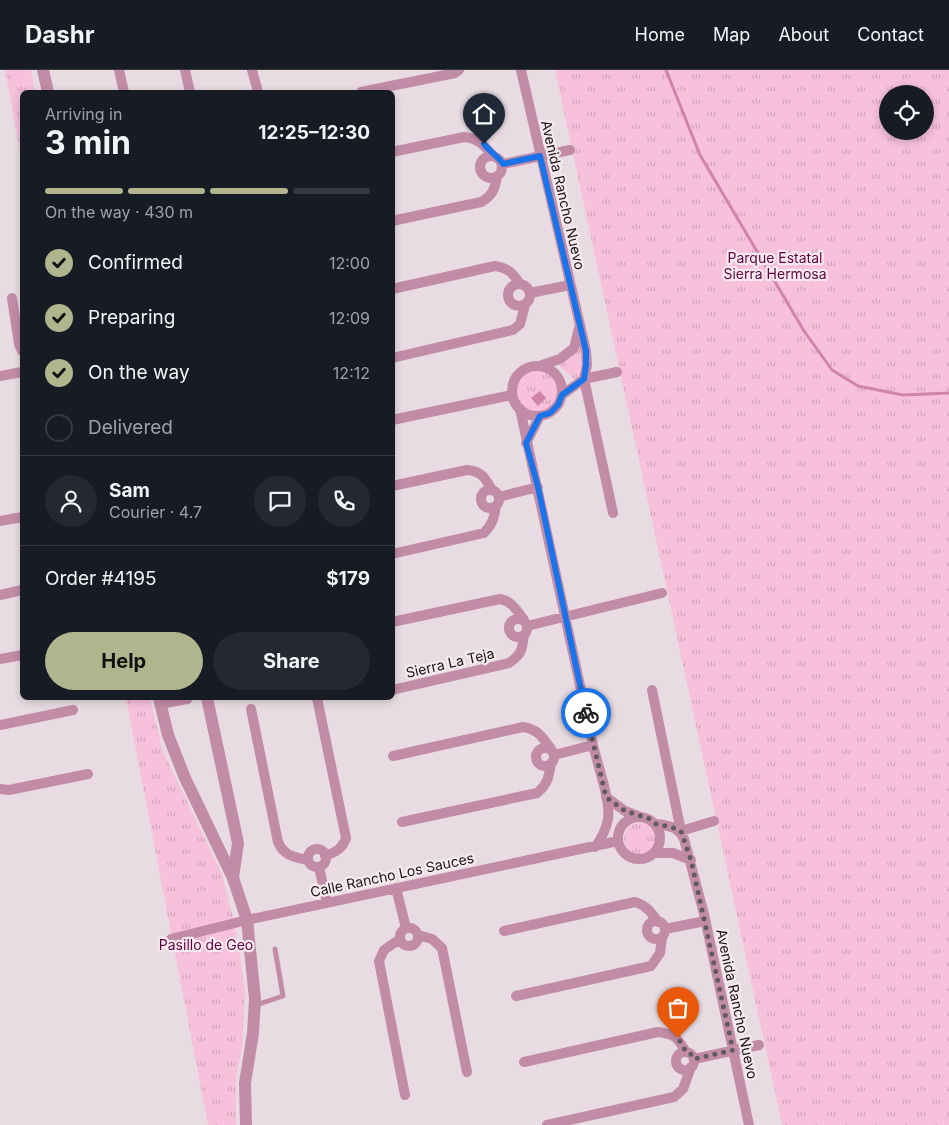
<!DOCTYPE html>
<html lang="en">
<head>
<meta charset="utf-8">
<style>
  :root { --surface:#171b24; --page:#242831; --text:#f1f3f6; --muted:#9ea1a6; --line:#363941; --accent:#b0b58e }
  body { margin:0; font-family:Inter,sans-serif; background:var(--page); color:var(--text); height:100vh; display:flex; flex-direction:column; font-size:19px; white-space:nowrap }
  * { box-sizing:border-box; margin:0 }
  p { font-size:16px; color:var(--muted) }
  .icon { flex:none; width:28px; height:28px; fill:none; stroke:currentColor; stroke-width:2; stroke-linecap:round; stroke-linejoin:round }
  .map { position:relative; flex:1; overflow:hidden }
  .details { position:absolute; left:20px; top:20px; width:375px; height:610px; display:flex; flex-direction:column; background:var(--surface); border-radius:8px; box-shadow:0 2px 8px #0003 }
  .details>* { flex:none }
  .controls { position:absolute; left:879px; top:15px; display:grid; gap:10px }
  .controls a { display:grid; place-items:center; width:55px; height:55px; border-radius:50%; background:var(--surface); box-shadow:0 2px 8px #0003; font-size:25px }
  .pin { position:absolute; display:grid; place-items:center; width:42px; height:42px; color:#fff; margin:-51px -21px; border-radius:50% 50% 50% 0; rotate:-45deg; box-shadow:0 0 5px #0007 }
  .pin .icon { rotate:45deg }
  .courier { position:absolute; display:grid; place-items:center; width:50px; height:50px; margin:-25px; border:4px solid #1a73e8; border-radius:50%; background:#fff; color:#222; box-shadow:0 1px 6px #0007 }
  .summary em { font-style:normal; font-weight:700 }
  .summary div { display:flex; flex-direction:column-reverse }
  .summary { display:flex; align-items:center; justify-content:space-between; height:85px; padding:0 25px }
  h1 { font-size:32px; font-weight:700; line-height:38px }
  .bar { display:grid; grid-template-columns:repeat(4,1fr); gap:8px 5px; align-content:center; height:60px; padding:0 25px }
  .bar i { height:6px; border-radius:4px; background:var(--line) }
  .bar .current { background:var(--accent) }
  .bar p { grid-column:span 4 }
  .line { display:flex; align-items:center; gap:12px; padding:0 25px; border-top:1px solid var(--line) }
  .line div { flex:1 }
  .round { display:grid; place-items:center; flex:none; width:52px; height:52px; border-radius:26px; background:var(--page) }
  ol { padding:0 25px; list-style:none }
  li { display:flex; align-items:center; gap:15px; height:55px }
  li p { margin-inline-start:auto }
  li .icon { padding:5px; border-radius:50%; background:var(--accent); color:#111; stroke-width:4 }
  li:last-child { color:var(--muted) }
  li i { width:28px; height:28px; border:2px solid var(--line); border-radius:50% }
  .action { display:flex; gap:10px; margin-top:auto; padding:10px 25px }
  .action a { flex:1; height:58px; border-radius:30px; background:var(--accent); color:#111; font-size:20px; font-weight:700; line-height:58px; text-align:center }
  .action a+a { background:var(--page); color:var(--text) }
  header { display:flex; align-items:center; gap:30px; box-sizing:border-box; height:70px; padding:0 25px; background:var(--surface); border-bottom:1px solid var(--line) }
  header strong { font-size:24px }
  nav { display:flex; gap:28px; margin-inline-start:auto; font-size:18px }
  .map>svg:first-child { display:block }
  .park { fill:url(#park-tufts); fill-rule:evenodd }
  .water { fill:#d084ac }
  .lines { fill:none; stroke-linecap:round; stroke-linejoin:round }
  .stream { stroke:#d084ac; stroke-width:3 }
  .service { stroke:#c28ca7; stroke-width:5 }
  .minor { stroke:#c28ca7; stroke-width:10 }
  .tertiary { stroke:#c28ca7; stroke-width:12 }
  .done { stroke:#615b5e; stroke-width:5; stroke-dasharray:0 9 }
  .route { stroke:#1a73e8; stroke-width:6 }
  .labels { text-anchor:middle; stroke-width:4.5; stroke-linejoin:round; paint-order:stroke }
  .street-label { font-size:14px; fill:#191517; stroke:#f6eaef }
  .park-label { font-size:14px; fill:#620442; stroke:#f6eaef }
</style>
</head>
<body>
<header>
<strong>Dashr</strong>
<nav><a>Home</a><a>Map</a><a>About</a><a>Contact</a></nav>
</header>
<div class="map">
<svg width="949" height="1055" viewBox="0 0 949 1055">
  <defs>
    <pattern id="park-tufts" width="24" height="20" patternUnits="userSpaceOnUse" patternTransform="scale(1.25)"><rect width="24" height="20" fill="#f7c0db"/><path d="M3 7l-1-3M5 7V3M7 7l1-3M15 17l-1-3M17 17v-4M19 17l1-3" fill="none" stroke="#d3a4bb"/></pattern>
  </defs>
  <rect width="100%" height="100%" fill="#e8dce2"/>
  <!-- park -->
  <path class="park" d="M5,0H31L35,22H22V91Z
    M555,0H949V1055H782ZM888,24H925V61H888Z
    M580,268L584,295L579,308L574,309L559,296C572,289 576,282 580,268Z
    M515 322a22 22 0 1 1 44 0a22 22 0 1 1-44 0Z
    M126,628H150L163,682L222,804L233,848L239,878L245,924L242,979L236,1006V1055H208Z
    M624 769a16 16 0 1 1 32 0a16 16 0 1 1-32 0Z"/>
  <!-- water -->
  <path class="water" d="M540,321L546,328L538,336L531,328Z"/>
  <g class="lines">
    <!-- stream -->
    <path class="stream" d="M666,0L700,85L804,261L832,300L858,316L903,325L949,323"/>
    <!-- service -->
    <path class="service" d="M256,935L283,926L275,879"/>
    <!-- minor -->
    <path class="minor" d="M119,0L124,22
      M185,0L190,22
      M252,0L258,22
      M521,0L586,281L587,295L584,309L562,325
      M361,22L455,3L459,0
      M392,82L464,67C478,68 484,75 493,86
      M480 97a11 11 0 1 1 22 0a11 11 0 1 1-22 0Z
      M503,94L570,80
      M392,151L481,132C492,126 495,119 497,107
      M508 225a11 11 0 1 1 22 0a11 11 0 1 1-22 0Z
      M392,219L495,196C508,198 513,203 520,214
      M530,223L570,215
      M12,228L19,274L22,281
      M392,288L513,260L520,254L525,235
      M542,295L560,289L574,278L579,258
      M512 321a25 25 0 1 1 50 0a25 25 0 1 1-50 0Z
      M0,306L22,302
      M520,339L593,675C597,693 611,731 608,749C606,760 602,768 595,777
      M392,350L512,325
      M526,373L540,346
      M392,416L467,400C482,401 485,408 492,420
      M481 429a9 9 0 1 1 18 0a9 9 0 1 1-18 0Z
      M499,427L538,417
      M613,443L584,309L617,302
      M0,451L22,447
      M392,484L484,463C493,454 494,447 496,436
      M0,525L22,520
      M509 558a9 9 0 1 1 18 0a9 9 0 1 1-18 0Z
      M392,552L500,529C512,531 517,541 524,550
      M527,556L662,523
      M0,589L22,585
      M392,620L509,593C522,584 522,580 524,565
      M652,620L681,761L714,751
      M317,628L346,768C342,779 336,782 325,786
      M251,639L278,772C284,786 294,787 308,790
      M0,655L73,640
      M536 687a9 9 0 1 1 18 0a9 9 0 1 1-18 0Z
      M554,685L593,675
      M393,686L523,657C538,659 543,668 551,679
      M0,719L9,720L88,704
      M606,727L625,741L638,746
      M618 768a21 21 0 1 1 42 0a21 21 0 1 1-42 0Z
      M402,752L537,723C548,714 549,706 551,693
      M656,754C669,756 678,756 684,769L704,844L749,1055
      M308 788a9 9 0 1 1 18 0a9 9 0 1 1-18 0Z
      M654,783H673L691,790
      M319,797L327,833
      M396,818L406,858
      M647 860a9 9 0 1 1 18 0a9 9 0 1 1-18 0Z
      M400 867a9 9 0 1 1 18 0a9 9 0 1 1-18 0Z
      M665,859L705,851
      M504,861L635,832C646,835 651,842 658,852
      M418,865L432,869L442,878L467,1002
      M171,869L247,850L618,771
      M400,869L384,880L379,891L405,1025
      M516,926L651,896L660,883L662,867
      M676 991a9 9 0 1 1 18 0a9 9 0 1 1-18 0Z
      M694,989L759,975
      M524,992L658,962C675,964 677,967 686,982
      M547,1055L674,1027L683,1019L691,997"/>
    <!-- tertiary -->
    <path class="tertiary" d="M43,0L48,22
      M159,628L168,665L185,708L233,808L247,850L255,929L253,963L245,1013L246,1055
      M207,628L238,773L233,808
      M160,633L187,628"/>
  </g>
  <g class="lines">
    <!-- done -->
    <path class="done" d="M586,643L606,727L625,741L648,748L656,754L671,757L681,761L691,790L733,980L694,989L690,983L686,982L678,968"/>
    <!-- route -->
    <path class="route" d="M484,74C489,81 500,88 503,94L540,86L586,281V295L584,309L562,325L558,335L550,343L540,346L526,373L538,417L586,643"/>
  </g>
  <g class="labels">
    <!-- street labels -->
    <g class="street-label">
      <text transform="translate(563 125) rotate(77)" y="5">Avenida Rancho Nuevo</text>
      <text transform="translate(450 593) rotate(-13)" y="5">Sierra La Teja</text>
      <text transform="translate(392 805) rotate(-12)" y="5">Calle Rancho Los Sauces</text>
      <text transform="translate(737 934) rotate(78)" y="5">Avenida Rancho Nuevo</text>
    </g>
    <!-- park labels -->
    <g class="park-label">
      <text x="775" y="193">Parque Estatal<tspan x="775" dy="16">Sierra Hermosa</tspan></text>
      <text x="206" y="880">Pasillo de Geo</text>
    </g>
  </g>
</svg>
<div class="controls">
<a><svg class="icon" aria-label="locate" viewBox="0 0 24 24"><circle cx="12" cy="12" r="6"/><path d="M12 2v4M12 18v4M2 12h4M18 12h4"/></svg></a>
</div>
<div class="pin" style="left:678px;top:968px;background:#ea580c"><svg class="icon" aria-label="bag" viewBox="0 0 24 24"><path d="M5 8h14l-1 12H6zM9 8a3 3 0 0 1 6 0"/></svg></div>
<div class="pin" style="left:484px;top:74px;background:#1f2937"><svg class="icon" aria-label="home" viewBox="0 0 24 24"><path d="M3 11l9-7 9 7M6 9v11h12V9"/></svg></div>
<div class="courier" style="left:586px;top:643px"><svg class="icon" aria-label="bike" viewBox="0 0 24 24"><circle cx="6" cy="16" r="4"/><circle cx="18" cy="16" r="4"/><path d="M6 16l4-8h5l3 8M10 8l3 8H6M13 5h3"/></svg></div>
<section class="details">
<div class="summary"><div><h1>3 min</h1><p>Arriving in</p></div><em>12:25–12:30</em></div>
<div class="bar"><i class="current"></i><i class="current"></i><i class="current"></i><i></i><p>On the way · 430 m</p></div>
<ol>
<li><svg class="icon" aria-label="check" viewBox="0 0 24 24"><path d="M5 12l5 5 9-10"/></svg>Confirmed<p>12:00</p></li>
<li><svg class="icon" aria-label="check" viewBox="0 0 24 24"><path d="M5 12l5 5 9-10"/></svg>Preparing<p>12:09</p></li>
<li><svg class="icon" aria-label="check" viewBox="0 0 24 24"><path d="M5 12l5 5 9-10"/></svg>On the way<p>12:12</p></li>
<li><i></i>Delivered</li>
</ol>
<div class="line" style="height:90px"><a class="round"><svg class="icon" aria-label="person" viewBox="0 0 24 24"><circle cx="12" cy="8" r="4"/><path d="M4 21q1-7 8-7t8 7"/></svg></a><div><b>Sam</b><p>Courier · 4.7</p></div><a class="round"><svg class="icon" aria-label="chat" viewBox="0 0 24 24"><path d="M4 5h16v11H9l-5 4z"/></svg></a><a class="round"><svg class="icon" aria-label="phone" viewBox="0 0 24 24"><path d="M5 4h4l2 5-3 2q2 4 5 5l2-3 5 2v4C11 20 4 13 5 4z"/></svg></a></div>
<div class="line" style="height:65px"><div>Order #4195</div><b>$179</b></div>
<div class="action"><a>Help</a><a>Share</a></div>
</section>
</div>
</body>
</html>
